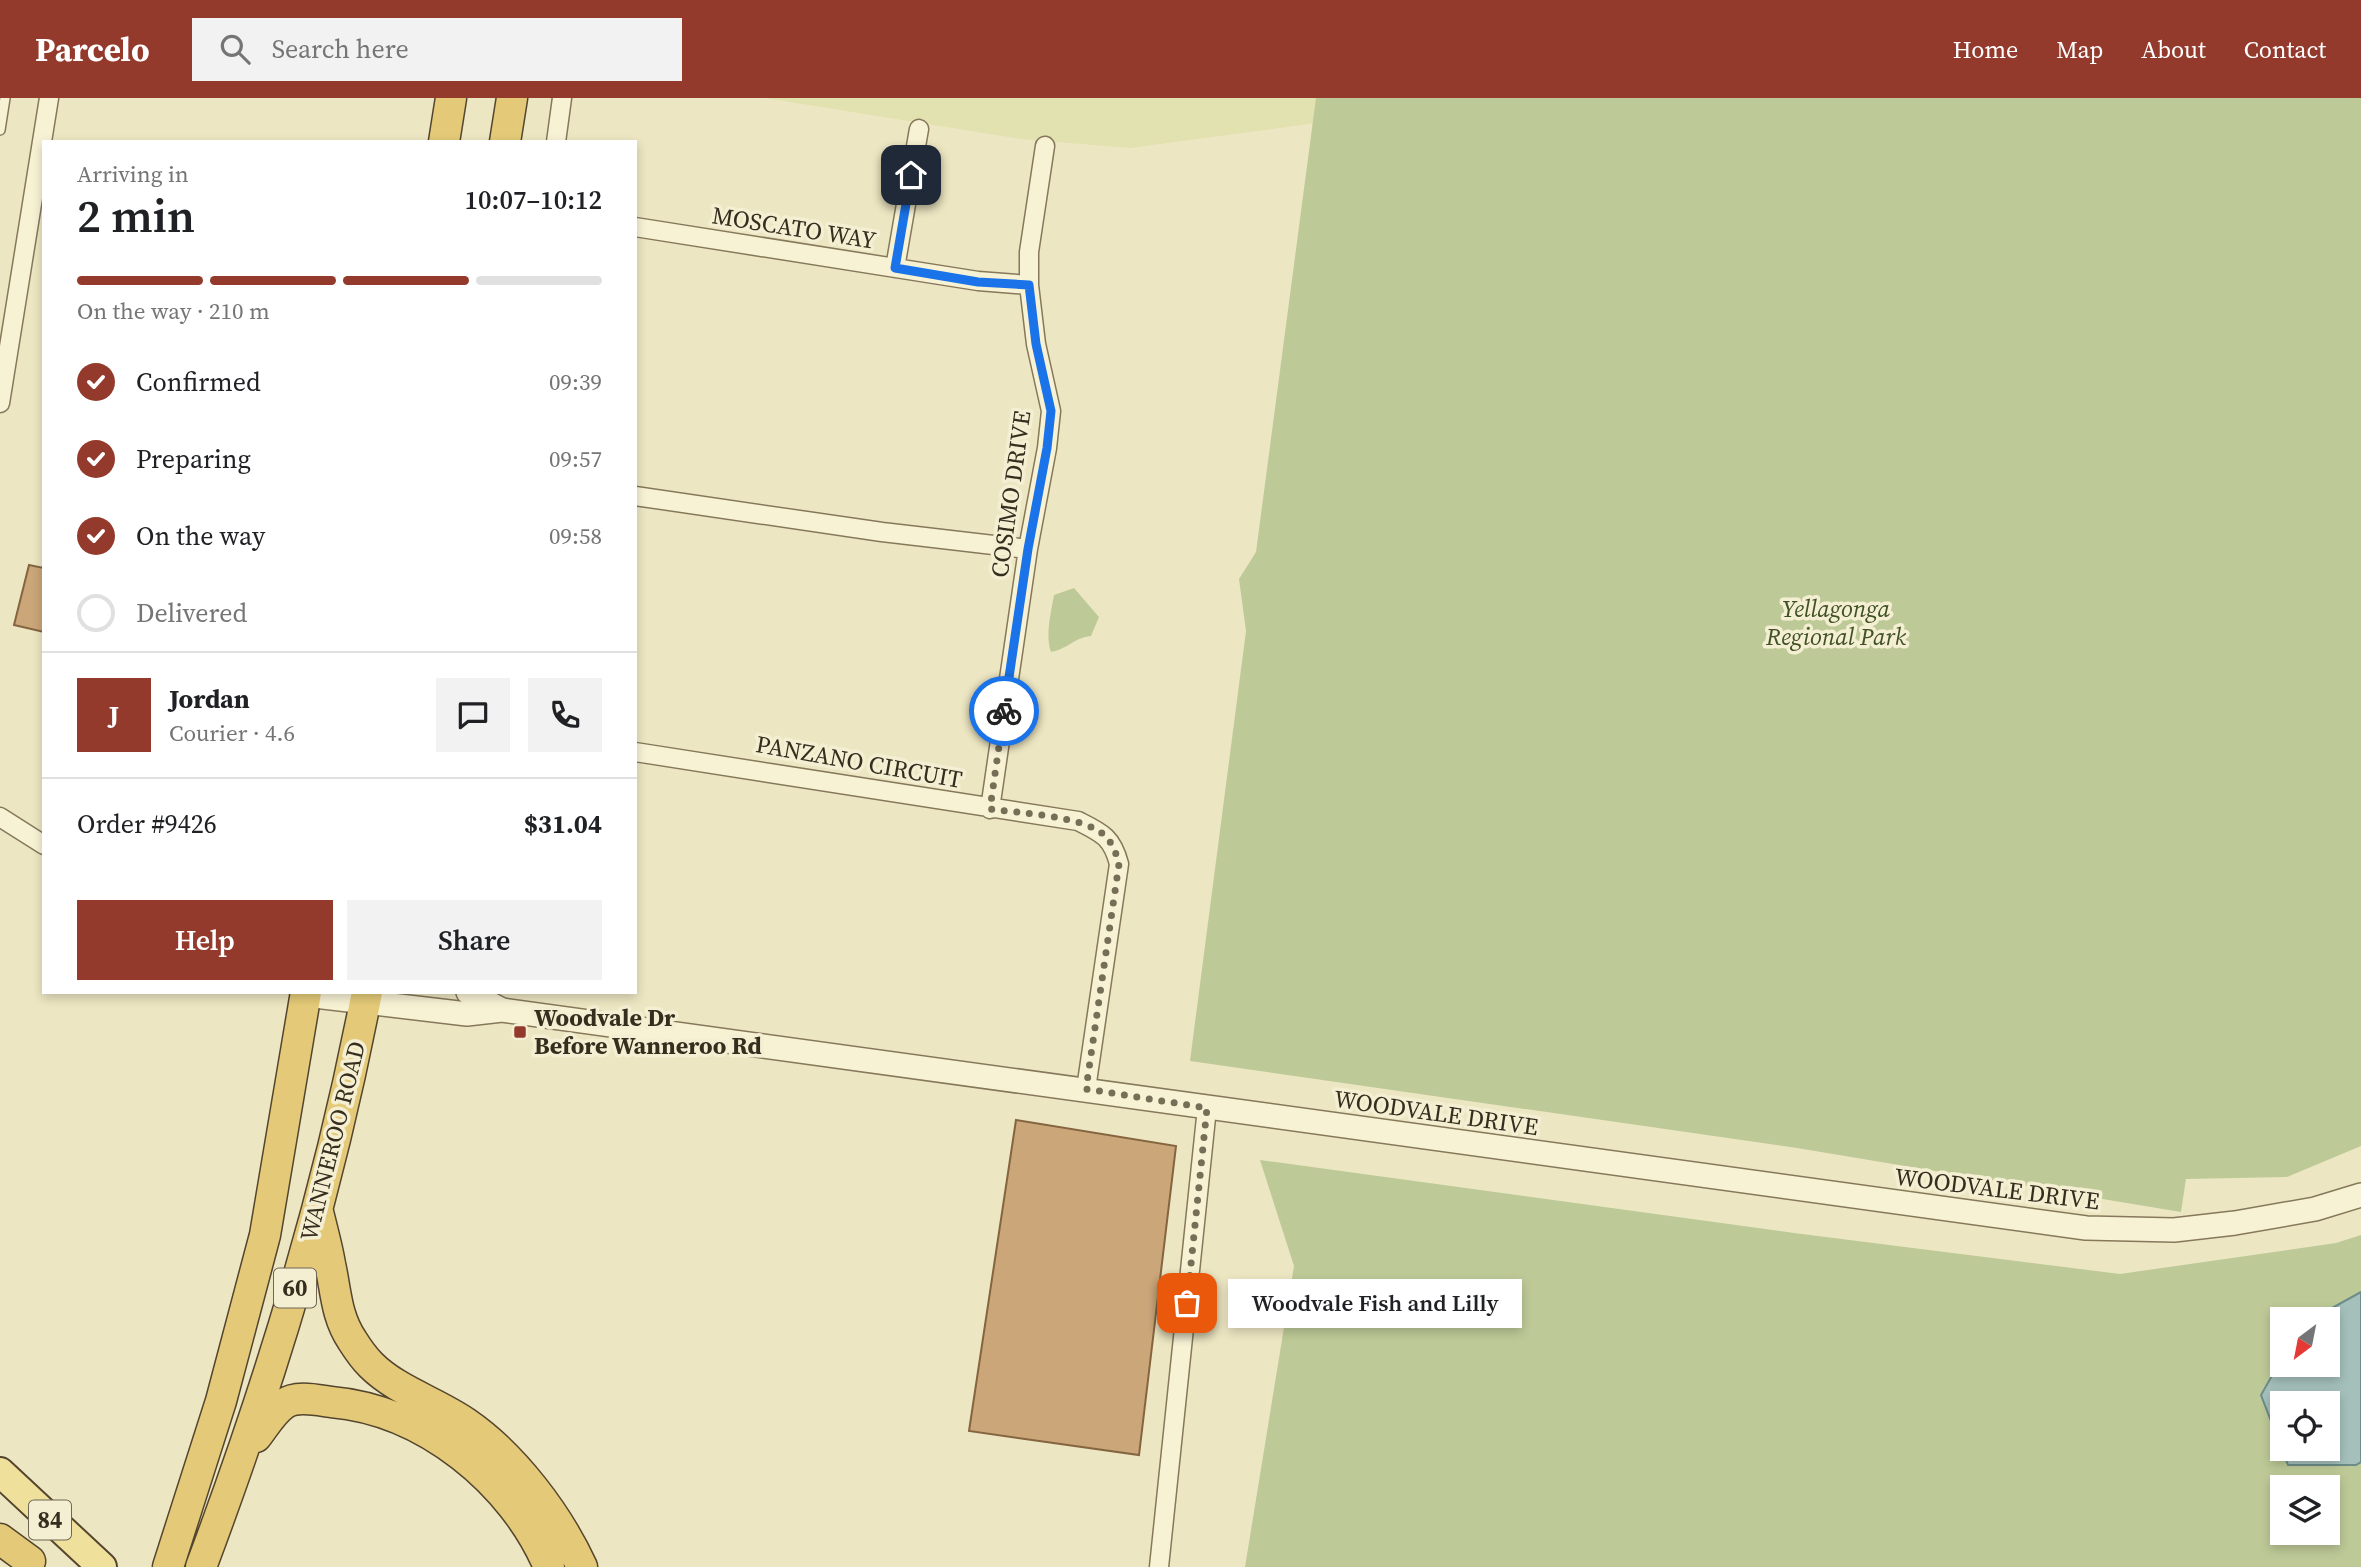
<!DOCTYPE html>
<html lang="en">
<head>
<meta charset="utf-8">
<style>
  :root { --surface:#fff; --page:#f2f2f2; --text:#202124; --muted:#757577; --line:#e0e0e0; --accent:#943a2c }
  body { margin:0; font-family:"Source Serif 4",serif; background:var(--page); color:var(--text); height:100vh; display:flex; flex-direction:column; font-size:26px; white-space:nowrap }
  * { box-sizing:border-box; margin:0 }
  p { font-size:23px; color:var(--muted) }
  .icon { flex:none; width:38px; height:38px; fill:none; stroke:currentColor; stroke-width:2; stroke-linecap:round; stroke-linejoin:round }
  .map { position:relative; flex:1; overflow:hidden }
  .drawer { position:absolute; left:42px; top:42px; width:595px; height:854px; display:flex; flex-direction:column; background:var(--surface); border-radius:0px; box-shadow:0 4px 10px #0003 }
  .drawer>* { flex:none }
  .needle { width:46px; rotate:212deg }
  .fabs { position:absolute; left:2270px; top:1209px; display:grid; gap:14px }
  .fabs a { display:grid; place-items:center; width:70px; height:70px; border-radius:0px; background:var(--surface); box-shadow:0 4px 10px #0003; font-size:35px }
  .pin { position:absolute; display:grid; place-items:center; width:60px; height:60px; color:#fff; margin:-30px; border-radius:14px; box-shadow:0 4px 10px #0006 }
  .courier { position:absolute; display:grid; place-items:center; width:70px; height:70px; margin:-35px; border:5px solid #1a73e8; border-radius:50%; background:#fff; color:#222; box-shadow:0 2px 9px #0007 }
  .bubble { position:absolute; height:49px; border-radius:0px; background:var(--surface); box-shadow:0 4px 10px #0003; font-size:23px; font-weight:600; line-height:49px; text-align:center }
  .overview em { font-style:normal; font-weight:600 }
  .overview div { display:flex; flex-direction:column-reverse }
  .overview { display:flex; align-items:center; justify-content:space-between; height:119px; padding:0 35px }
  h1 { font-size:46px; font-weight:600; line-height:52px }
  .bar { display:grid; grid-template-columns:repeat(4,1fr); gap:10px 7px; align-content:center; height:84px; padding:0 35px }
  .bar i { height:9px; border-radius:5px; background:var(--line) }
  .bar .active { background:var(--accent) }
  .bar p { grid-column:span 4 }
  .line { display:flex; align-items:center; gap:18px; padding:0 35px; border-top:2px solid var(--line) }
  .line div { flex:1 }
  .round { display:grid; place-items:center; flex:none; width:74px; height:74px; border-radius:0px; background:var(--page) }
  ol { padding:0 35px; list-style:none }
  li { display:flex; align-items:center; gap:21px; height:77px }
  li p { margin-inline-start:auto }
  li .icon { padding:7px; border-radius:50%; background:var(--accent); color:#fff; stroke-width:4 }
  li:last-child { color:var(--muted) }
  li i { width:38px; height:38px; border:4px solid var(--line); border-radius:50% }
  .primary-button { display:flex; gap:14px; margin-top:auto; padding:14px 35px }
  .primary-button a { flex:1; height:80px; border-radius:0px; background:var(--accent); color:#fff; font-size:28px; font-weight:600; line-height:80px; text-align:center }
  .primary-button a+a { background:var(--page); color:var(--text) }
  header { display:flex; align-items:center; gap:42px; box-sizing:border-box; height:98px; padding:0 35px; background:var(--accent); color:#fff }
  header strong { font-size:33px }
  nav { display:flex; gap:38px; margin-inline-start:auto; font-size:24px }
  .search { width:490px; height:63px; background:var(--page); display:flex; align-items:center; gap:18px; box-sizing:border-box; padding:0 24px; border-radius:0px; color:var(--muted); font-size:26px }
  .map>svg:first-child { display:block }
  .farmland { fill:#e2e1b0 }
  .green { fill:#bdca97; fill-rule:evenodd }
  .water { fill:#a5c0bb; stroke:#6c8d8a; stroke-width:2; fill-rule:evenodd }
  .building { fill:#caa679; stroke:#856540; stroke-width:2 }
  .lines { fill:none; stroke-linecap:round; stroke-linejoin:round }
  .service-casing { stroke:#86785a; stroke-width:12 }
  .minor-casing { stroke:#86785a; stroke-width:21 }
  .tertiary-casing { stroke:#86785a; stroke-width:26 }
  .primary-casing { stroke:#54452e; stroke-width:32 }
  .trunk-casing { stroke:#54452e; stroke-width:33 }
  .service { stroke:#f8f2d5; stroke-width:9 }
  .minor { stroke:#f8f2d5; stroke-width:18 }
  .tertiary { stroke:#f8f2d5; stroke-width:23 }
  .primary { stroke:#efe19b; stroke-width:28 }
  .trunk { stroke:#e4ca78; stroke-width:30 }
  .done { stroke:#766e57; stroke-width:7; stroke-dasharray:0 12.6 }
  .route { stroke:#1a73e8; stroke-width:9 }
  .poi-dot { fill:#943a2c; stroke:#f4efd2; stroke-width:2.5 }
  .labels { text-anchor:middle; stroke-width:7; stroke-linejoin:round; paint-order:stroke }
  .shield { fill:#f4efd2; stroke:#6f6754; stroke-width:2 }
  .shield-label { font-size:23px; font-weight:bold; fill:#362d1e }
  .street-label { font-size:24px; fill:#362d1e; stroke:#f4efd2 }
  .park-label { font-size:24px; font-style:italic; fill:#405225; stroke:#f4efd2 }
  .poi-label { font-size:24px; font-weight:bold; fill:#362d1e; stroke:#f4efd2; text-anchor:start }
</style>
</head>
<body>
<header>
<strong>Parcelo</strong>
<div class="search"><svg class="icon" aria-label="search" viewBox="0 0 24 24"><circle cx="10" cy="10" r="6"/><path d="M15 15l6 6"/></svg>Search here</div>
<nav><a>Home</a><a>Map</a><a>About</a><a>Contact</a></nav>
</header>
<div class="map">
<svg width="2361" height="1469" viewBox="0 0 2361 1469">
  <rect width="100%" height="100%" fill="#ede6c2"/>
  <!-- farmland -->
  <path class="farmland" d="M765,0H1329L1324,24L1130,50L1021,41Z"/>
  <!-- green -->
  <path class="green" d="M1316,0H2361V1048L2287,1079L2186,1081L2181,1114L1797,1050L1190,963L1246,533L1239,481L1256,454Z
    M1074,490L1099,519L1091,538C1073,540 1070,550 1051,554C1045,537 1051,515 1054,497Z
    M1260,1062L1794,1135L2120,1176L2336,1145L2361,1137V1469H1245L1294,1168ZM2282,1222H2328V1267H2282ZM2282,1306H2328V1351H2282ZM2282,1390H2328V1435H2282Z"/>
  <!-- water -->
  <path class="water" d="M2361,1194V1364L2356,1367H2288L2261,1297L2282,1260V1267H2328V1222L2312,1221ZM2282,1306H2328V1351H2282Z"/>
  <!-- building -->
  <path class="building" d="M29,467L44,470V534L14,527Z
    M1016,1022L1176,1048L1139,1357L969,1333Z"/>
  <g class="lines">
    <defs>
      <path id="service" d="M0,32L5,0"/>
      <path id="minor" d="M556,44L562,0
        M635,129L978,183L1029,187
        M895,170L919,31
        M0,305L49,0
        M635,398L882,434L1028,451
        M635,654L1078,723C1102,735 1112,739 1119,766L1086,991
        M990,711L1028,451L1047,350L1051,313L1036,246L1029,187V154L1045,48
        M0,719L44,747
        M1159,1469L1207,1010"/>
      <path id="tertiary" d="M468,894L502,912
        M306,897L467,916L502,912L2086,1130L2174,1132L2235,1125L2315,1111L2361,1097"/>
      <path id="primary" d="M0,1374L102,1469"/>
      <path id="trunk" d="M444,44L451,0
        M505,44L512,0
        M318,1114C322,1131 327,1148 330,1166C336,1193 336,1218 352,1242C357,1250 364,1260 371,1267C397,1293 436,1304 466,1325C514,1358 558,1417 582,1469
        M256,1339C264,1329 273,1313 284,1306C296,1297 317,1302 331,1304C425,1312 513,1384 549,1469
        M0,1441L30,1463
        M168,1469L221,1303L265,1137L306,894
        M201,1469C272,1280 329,1093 367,894"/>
    </defs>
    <!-- service casing -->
    <use href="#service" class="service-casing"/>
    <!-- minor casing -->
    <use href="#minor" class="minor-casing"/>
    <!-- tertiary casing -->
    <use href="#tertiary" class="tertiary-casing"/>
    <!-- primary casing -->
    <use href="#primary" class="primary-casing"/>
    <!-- trunk casing -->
    <use href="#trunk" class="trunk-casing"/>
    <!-- service -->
    <use href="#service" class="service"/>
    <!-- minor -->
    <use href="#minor" class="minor"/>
    <!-- tertiary -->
    <use href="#tertiary" class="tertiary"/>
    <!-- primary -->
    <use href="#primary" class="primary"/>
    <!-- trunk -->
    <use href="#trunk" class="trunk"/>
  </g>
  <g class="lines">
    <!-- done -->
    <path class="done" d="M1004,613L990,711C1019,715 1084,718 1104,737C1113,745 1116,755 1119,766L1086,991L1207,1010L1187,1205"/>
    <!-- route -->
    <path class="route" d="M911,77L895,170L978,184L1029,187L1036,246L1051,313L1047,350L1028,451L1004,613"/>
  </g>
  <!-- markers -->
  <rect class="poi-dot" x="513" y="927" width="14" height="14" rx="3.5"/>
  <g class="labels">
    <!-- shield labels -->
    <g class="shield">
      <rect x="274" y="1170.5" width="42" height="39" rx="5"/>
      <rect x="29" y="1402.5" width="42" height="39" rx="5"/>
    </g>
    <g class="shield-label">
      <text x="295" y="1198">60</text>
      <text x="50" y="1430">84</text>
    </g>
    <!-- street labels -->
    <g class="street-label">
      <text transform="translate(794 130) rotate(9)" y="8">MOSCATO WAY</text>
      <text transform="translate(1011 396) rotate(-82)" y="8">COSIMO DRIVE</text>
      <text transform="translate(859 664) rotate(10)" y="8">PANZANO CIRCUIT</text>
      <text transform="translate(1436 1015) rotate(8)" y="8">WOODVALE DRIVE</text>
      <text transform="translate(333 1043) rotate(-76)" y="8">WANNEROO ROAD</text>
      <text transform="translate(1997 1091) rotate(7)" y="8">WOODVALE DRIVE</text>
    </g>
    <!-- park labels -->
    <g class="park-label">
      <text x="1836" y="519">Yellagonga<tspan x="1836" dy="28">Regional Park</tspan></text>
    </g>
    <!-- poi labels -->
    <g class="poi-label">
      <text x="534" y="928">Woodvale Dr<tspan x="534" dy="28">Before Wanneroo Rd</tspan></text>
    </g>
  </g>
</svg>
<div class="fabs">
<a><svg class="needle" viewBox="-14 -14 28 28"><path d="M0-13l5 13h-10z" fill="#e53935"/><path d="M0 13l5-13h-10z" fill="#757577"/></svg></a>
<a><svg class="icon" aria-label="locate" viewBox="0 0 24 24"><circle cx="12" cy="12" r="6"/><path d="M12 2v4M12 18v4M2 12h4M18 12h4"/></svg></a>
<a><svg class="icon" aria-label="layers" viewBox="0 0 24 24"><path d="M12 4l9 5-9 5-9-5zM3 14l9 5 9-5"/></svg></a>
</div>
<div class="pin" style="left:1187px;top:1205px;background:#ea580c"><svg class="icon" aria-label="bag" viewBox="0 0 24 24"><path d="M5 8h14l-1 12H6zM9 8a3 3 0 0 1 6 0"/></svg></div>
<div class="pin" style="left:911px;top:77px;background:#1f2937"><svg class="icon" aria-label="home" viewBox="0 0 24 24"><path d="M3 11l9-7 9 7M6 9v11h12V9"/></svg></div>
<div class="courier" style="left:1004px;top:613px"><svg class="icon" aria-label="bike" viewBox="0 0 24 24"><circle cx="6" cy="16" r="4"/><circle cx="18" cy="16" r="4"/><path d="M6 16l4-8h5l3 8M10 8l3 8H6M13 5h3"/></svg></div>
<div class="bubble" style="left:1228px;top:1181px;width:294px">Woodvale Fish and Lilly</div>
<section class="drawer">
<div class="overview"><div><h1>2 min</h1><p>Arriving in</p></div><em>10:07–10:12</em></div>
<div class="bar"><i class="active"></i><i class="active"></i><i class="active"></i><i></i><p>On the way · 210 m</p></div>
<ol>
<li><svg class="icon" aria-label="check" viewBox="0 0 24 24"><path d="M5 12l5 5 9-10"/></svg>Confirmed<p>09:39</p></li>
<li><svg class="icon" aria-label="check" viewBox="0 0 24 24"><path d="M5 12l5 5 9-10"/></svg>Preparing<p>09:57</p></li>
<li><svg class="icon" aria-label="check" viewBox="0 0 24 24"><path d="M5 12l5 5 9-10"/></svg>On the way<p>09:58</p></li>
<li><i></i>Delivered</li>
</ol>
<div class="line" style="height:126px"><b class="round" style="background:var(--accent);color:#fff">J</b><div><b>Jordan</b><p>Courier · 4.6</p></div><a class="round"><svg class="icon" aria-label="chat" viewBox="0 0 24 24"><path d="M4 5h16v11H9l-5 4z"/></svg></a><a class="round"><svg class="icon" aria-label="phone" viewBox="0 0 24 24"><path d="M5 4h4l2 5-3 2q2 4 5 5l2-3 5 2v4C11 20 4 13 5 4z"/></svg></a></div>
<div class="line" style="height:91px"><div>Order #9426</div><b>$31.04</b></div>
<div class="primary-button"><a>Help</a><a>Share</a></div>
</section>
</div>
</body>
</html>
